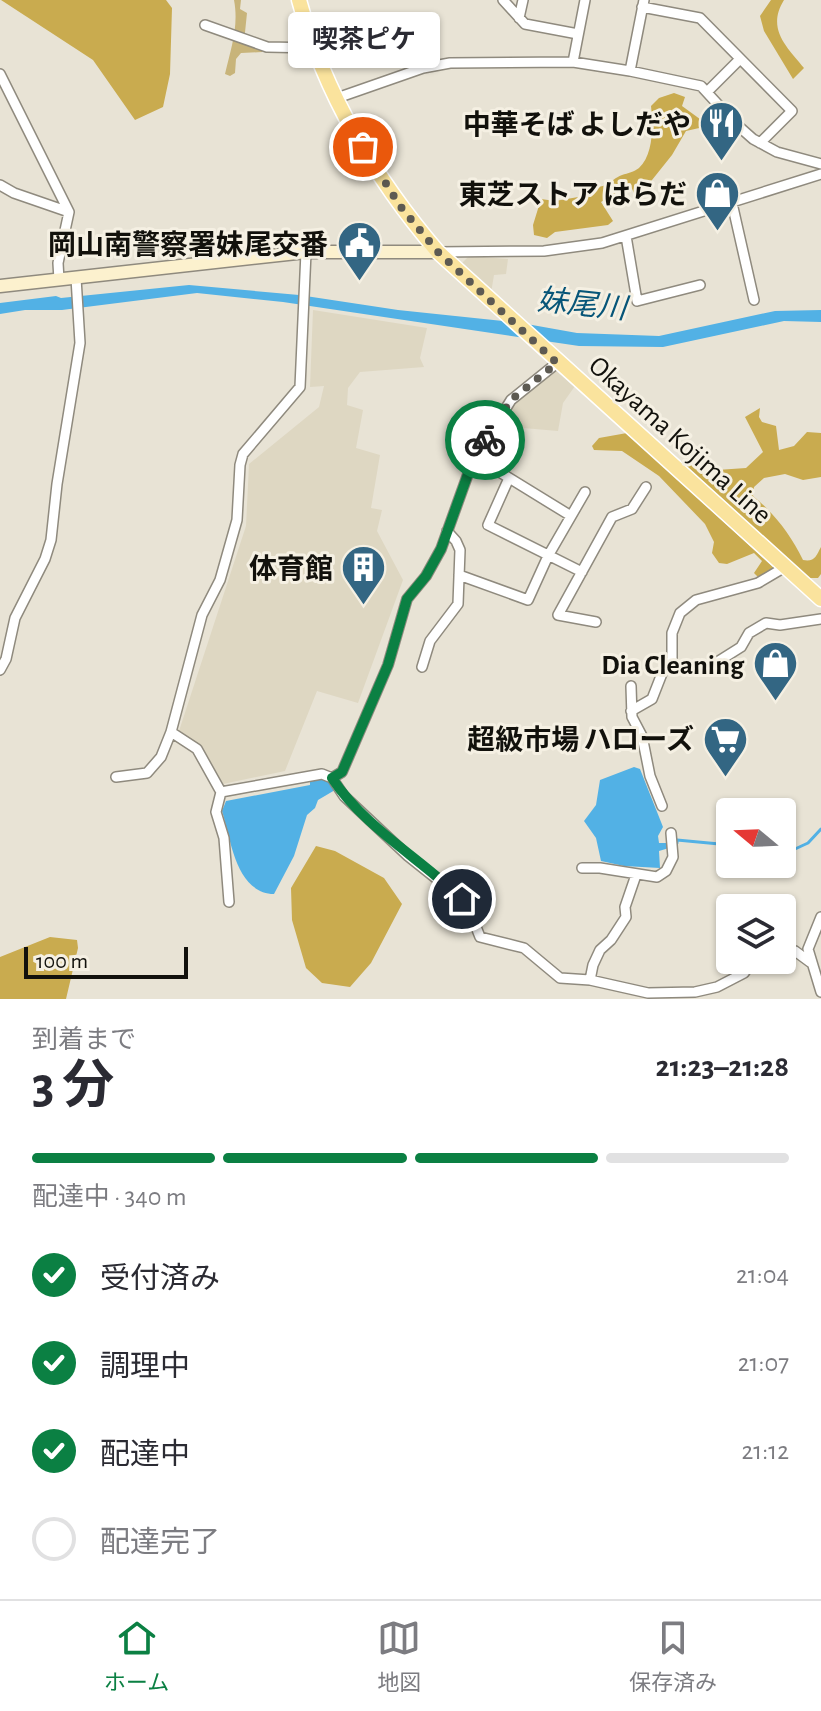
<!DOCTYPE html>
<html lang="ja">
<head>
<meta charset="utf-8">
<style>
  :root { --surface:#fff; --page:#f7f7f7; --text:#2b2b33; --muted:#7c7c81; --line:#e1e1e2; --accent:#0b8043 }
  body { margin:0; font-family:"Alegreya Sans","Noto Sans JP",sans-serif; background:var(--page); color:var(--text); height:100vh; display:flex; flex-direction:column; font-size:30px; white-space:nowrap }
  * { box-sizing:border-box; margin:0 }
  p { font-size:26px; color:var(--muted) }
  .icon { flex:none; width:44px; height:44px; fill:none; stroke:currentColor; stroke-width:2; stroke-linecap:round; stroke-linejoin:round }
  .map { position:relative; height:999px; overflow:hidden }
  .side { display:flex; flex-direction:column; background:var(--surface); flex:1 }
  .side>* { flex:none }
  .needle { width:52px; rotate:289deg }
  .tools { position:absolute; left:716px; top:798px; display:grid; gap:16px }
  .tools a { display:grid; place-items:center; width:80px; height:80px; border-radius:8px; background:var(--surface); box-shadow:0 2px 6px #0004; font-size:40px }
  .scale { position:absolute; left:24px; bottom:20px; width:164px; box-sizing:border-box; padding-left:8px; border:4px solid #12110c; border-top:0; font-size:22px; line-height:28px; white-space:nowrap; color:#12110c; -webkit-text-stroke:6px #f5f0e3; paint-order:stroke }
  .pin { position:absolute; display:grid; place-items:center; width:68px; height:68px; color:#fff; margin:-34px; border:4px solid #fff; border-radius:50%; box-shadow:0 2px 8px #0007 }
  .courier { position:absolute; display:grid; place-items:center; width:80px; height:80px; margin:-40px; border:6px solid #0b8043; border-radius:50%; background:#fff; color:#222; box-shadow:0 2px 10px #0007 }
  .bubble { position:absolute; height:56px; border-radius:8px; background:var(--surface); box-shadow:0 2px 6px #0004; font-size:26px; font-weight:700; line-height:56px; text-align:center }
  .head em { font-style:normal; font-weight:700 }
  .head div { display:flex; flex-direction:column-reverse }
  .head { display:flex; align-items:center; justify-content:space-between; height:136px; padding:0 32px }
  h1 { font-size:52px; font-weight:700; line-height:60px }
  .bar { display:grid; grid-template-columns:repeat(4,1fr); gap:12px 8px; align-content:center; height:96px; padding:0 32px }
  .bar i { height:10px; border-radius:6px; background:var(--line) }
  .bar .current { background:var(--accent) }
  .bar p { grid-column:span 4 }
  ol { padding:0 32px; list-style:none }
  li { display:flex; align-items:center; gap:24px; height:88px }
  li p { margin-inline-start:auto }
  li .icon { padding:8px; border-radius:50%; background:var(--accent); color:#fff; stroke-width:4 }
  li:last-child { color:var(--muted) }
  li i { width:44px; height:44px; border:4px solid var(--line); border-radius:50% }
  .tab-bar { display:flex; justify-content:space-around; align-items:center; height:112px; border-top:2px solid var(--line); background:var(--surface); font-size:22px; color:var(--muted) }
  .tab-bar a { display:grid; justify-items:center; gap:4px }
  .tab-bar .current { color:var(--accent) }
  .map>svg:first-child { display:block }
  .built { fill:#ded7c2 }
  .green { fill:#c8b47a }
  .forest { fill:#c9ab4f }
  .water { fill:#52b1e5 }
  .lines { fill:none; stroke-linecap:round; stroke-linejoin:round }
  .stream { stroke:#52b1e5; stroke-width:3 }
  .minor-casing { stroke:#8f8a7e; stroke-width:12 }
  .secondary-casing { stroke:#8f8a7e; stroke-width:15 }
  .primary-casing { stroke:#fff; stroke-width:17 }
  .minor { stroke:#fff; stroke-width:9 }
  .secondary { stroke:#fcf1ce; stroke-width:12 }
  .primary { stroke:#fae39d; stroke-width:14 }
  .done { stroke:#5d5a52; stroke-width:8; stroke-dasharray:0 14.4 }
  .route { stroke:#0b8043; stroke-width:10 }
  .labels { text-anchor:middle; stroke-width:6; stroke-linejoin:round; paint-order:stroke }
  .poi-label { font-size:28px; font-weight:bold; fill:#12110c; stroke:#f5f0e3; text-anchor:end }
  .street-label { font-size:28px; fill:#12110c; stroke:#f5f0e3 }
  .water-label { font-size:30px; font-style:italic; fill:#075578; stroke:#f5f0e3 }
</style>
</head>
<body>
<div class="map">
<svg width="821" height="999" viewBox="0 0 821 999">
  <rect width="100%" height="100%" fill="#e8e3d5"/>
  <!-- built -->
  <path class="built" d="M469,256L508,259L506,274L494,275L491,293L462,263Z
    M313,310L427,328L420,358L424,367L360,372L348,388L347,405L363,410L356,448L380,455L371,508L382,510L377,531L403,580L358,703L317,691L285,771L223,784L202,746L179,731L246,526L249,464L319,407L324,386L310,387Z
    M557,369L575,386L563,403L558,431L523,428L510,406Z"/>
  <!-- green -->
  <path class="green" d="M234,0H241L240,9L247,13L244,42L263,49L262,52L241,53L236,59L235,73L230,76L225,74C231,48 239,26 234,0Z"/>
  <!-- forest -->
  <path class="forest" d="M1,0H166L172,8L170,74L163,107L135,120L93,60Z
    M771,0H784C766,29 787,47 804,68L793,79L764,31L760,16Z
    M674,93L685,97L682,106L704,122L709,119L708,126L686,131L672,155L644,190L646,197L636,198L630,184L601,202L613,221L608,225L555,232L547,238L534,235L533,225L541,199L555,201L590,195L593,187C610,187 608,181 622,175C628,173 634,172 639,168C654,154 653,124 651,106L659,98Z
    M760,408L759,417L762,422L776,426L779,450L794,446L807,432L821,433V477L803,480L785,474L764,478L754,487L753,496C774,513 791,535 803,560C815,562 816,556 821,547V574L818,578H809L673,459L717,470L746,468L763,452L745,417Z
    M627,433L775,569L759,578L754,573L762,561L754,553L727,564L719,563L712,553L714,542L705,524L659,476L622,451L594,450L592,446L599,438Z
    M316,846L335,851L384,878L402,904L371,963L350,987L322,983L306,968L292,920L291,888Z
    M50,937L77,940L78,948L66,999H0V957Z"/>
  <!-- water -->
  <path class="water" d="M189,285L299,295L398,310L521,323L577,333L659,336L775,311L821,310V322L784,321L663,347L579,346L283,302L197,293L62,310H25L0,314V303L56,296L61,298Z
    M634,767L640,769L663,827L658,836L659,843H668L669,848L659,851L660,868L624,866L601,861L596,838L584,821L596,805L600,780Z
    M322,778L331,780L335,790L318,800L315,808L307,815L294,856L274,894C236,893 231,840 222,811L226,801L310,785V782Z"/>
  <g class="lines">
    <!-- stream -->
    <path class="stream" d="M673,844L677,843V840L730,845
      M782,855L808,843L821,829"/>
    <defs>
      <path id="minor" d="M503,0L525,24L578,34
        M642,7L700,18L792,111L760,143
        M519,18L523,0
        M205,25L267,47L316,48
        M573,62L585,0
        M630,71L644,0
        M0,74L69,212L58,263L59,280
        M707,92L740,59
        M337,98L423,68L450,63L573,62L630,71L701,86L735,123L753,139L777,152L821,164
        M0,185L14,193L69,212
        M732,203L754,300
        M626,236L637,301L700,285
        M438,252L544,251L602,243L821,174
        M475,457L571,516
        M509,478L488,525L582,572
        M459,575L528,600L548,556L585,492
        M596,622L558,615L612,517L632,509L646,487
        M422,667L430,641L458,604L460,550L456,541L447,531
        M706,669L741,647L749,633L766,623L780,625L821,619
        M0,670L6,659L15,618L45,559L51,540L57,484L80,343L76,278
        M631,686L632,717L642,736L650,776L662,806
        M631,711L652,699L663,671L672,659V633L680,613L696,600L758,583L785,567
        M171,732L197,749L221,792L322,774L332,778L342,772L388,665L407,599L426,576L441,549L472,463L511,400L557,363
        M116,777L147,773L161,757L171,732L202,615L220,580L237,520L240,465L243,454L300,387L306,252
        M332,778L344,796L408,856L462,899L469,909L480,937L524,948L560,978L590,980L648,993L695,992L717,987L744,973L753,960
        M221,792L216,812L224,838L229,902
        M582,868H600L657,877L666,871L673,857L671,833
        M821,917L808,949L821,992
        M782,950L795,951L810,962
        M590,980L593,965L600,950L611,940L626,917L625,907L636,875"/>
      <path id="secondary" d="M0,286L306,252H438"/>
      <path id="primary" d="M299,0C324,93 376,180 438,252L821,599"/>
    </defs>
    <!-- minor casing -->
    <use href="#minor" class="minor-casing"/>
    <!-- secondary casing -->
    <use href="#secondary" class="secondary-casing"/>
    <!-- primary casing -->
    <use href="#primary" class="primary-casing"/>
    <!-- minor -->
    <use href="#minor" class="minor"/>
    <!-- secondary -->
    <use href="#secondary" class="secondary"/>
    <!-- primary -->
    <use href="#primary" class="primary"/>
  </g>
  <g class="lines">
    <!-- done -->
    <path class="done" d="M363,147L400,206L438,252L557,363L511,400L485,440"/>
    <!-- route -->
    <path class="route" d="M462,899C420,858 365,828 332,778L342,772L388,665L407,599L426,576L441,549L472,463L485,440"/>
  </g>
  <!-- icons -->
  <defs>
    <symbol id="restaurant-pin" viewBox="-11 -11 22 30"><path d="M0 17L-7.5 6A9.5 9.5 0 1 1 7.5 6Z" fill="#336683" stroke="#f5f0e3"/><path d="M-5-6h1v4h1v-4h1v4h1v-4h1v5L-1.5 .5V6h-2V.5L-5-1ZM5-6V6H3V1.5H1.5Q1.5-4 5-6Z" fill="#fff"/></symbol>
    <symbol id="shop-pin" viewBox="-11 -11 22 30"><path d="M0 17L-7.5 6A9.5 9.5 0 1 1 7.5 6Z" fill="#336683" stroke="#f5f0e3"/><path d="M-5-2.5h2.3a2.7 3.5 0 0 1 5.4 0H5L5.5 6h-11ZM-1.5-2.5h3a1.5 2.3 0 0 0-3 0Z" fill="#fff"/></symbol>
    <symbol id="civic-pin" viewBox="-11 -11 22 30"><path d="M0 17L-7.5 6A9.5 9.5 0 1 1 7.5 6Z" fill="#336683" stroke="#f5f0e3"/><path d="M-.6-6.5H3V-4.5H.6V-3L4-1V1h2V6H-6V1h2V-1L-.6-3ZM-1.2 2.5V6h2.4V2.5Z" fill="#fff"/></symbol>
    <symbol id="building-pin" viewBox="-11 -11 22 30"><path d="M0 17L-7.5 6A9.5 9.5 0 1 1 7.5 6Z" fill="#336683" stroke="#f5f0e3"/><path d="M-4-6H4V6H1V3H-1V6H-4ZM-2.5-4.3h1.7v1.8h-1.7ZM.8-4.3h1.7v1.8H.8ZM-2.5-1h1.7V.8h-1.7ZM.8-1h1.7V.8H.8Z" fill="#fff"/></symbol>
    <symbol id="supermarket-pin" viewBox="-11 -11 22 30"><path d="M0 17L-7.5 6A9.5 9.5 0 1 1 7.5 6Z" fill="#336683" stroke="#f5f0e3"/><path d="M-6-5.5h2.5l.6 2H6L4.5 2H-2.5L-4.4-4H-6ZM-1.5 3.2a1.3 1.3 0 1 0 .1 0ZM3 3.2a1.3 1.3 0 1 0 .1 0Z" fill="#fff"/></symbol>
  </defs>
  <g fill-rule="evenodd">
    <use href="#restaurant-pin" x="696" y="98" width="51" height="69"/>
    <use href="#shop-pin" x="692" y="168" width="51" height="69"/>
    <use href="#civic-pin" x="334" y="218" width="51" height="69"/>
    <use href="#building-pin" x="338" y="542" width="51" height="69"/>
    <use href="#shop-pin" x="750" y="638" width="51" height="69"/>
    <use href="#supermarket-pin" x="700" y="714" width="51" height="69"/>
  </g>
  <g class="labels">
    <!-- poi labels -->
    <g class="poi-label">
      <text x="691" y="134">中華そば よしだや</text>
      <text x="687" y="204">東芝ストア はらだ</text>
      <text x="328" y="254">岡山南警察署妹尾交番</text>
      <text x="333" y="578">体育館</text>
      <text x="744" y="674">Dia Cleaning</text>
      <text x="694" y="749">超級市場 ハローズ</text>
    </g>
    <!-- street labels -->
    <g class="street-label">
      <text transform="translate(681 439) rotate(42)" y="10">Okayama Kojima Line</text>
    </g>
    <!-- water labels -->
    <g class="water-label">
      <text transform="translate(582 304) rotate(6)" y="10">妹尾川</text>
    </g>
  </g>
</svg>
<div class="tools">
<a><svg class="needle" viewBox="-14 -14 28 28"><path d="M0-13l5 13h-10z" fill="#e53935"/><path d="M0 13l5-13h-10z" fill="#7c7c81"/></svg></a>
<a><svg class="icon" aria-label="layers" viewBox="0 0 24 24"><path d="M12 4l9 5-9 5-9-5zM3 14l9 5 9-5"/></svg></a>
</div>
<div class="scale">100 m</div>
<div class="pin" style="left:363px;top:147px;background:#ea580c"><svg class="icon" aria-label="bag" viewBox="0 0 24 24"><path d="M5 8h14l-1 12H6zM9 8a3 3 0 0 1 6 0"/></svg></div>
<div class="pin" style="left:462px;top:899px;background:#1f2937"><svg class="icon" aria-label="home" viewBox="0 0 24 24"><path d="M3 11l9-7 9 7M6 9v11h12V9"/></svg></div>
<div class="courier" style="left:485px;top:440px"><svg class="icon" aria-label="bike" viewBox="0 0 24 24"><circle cx="6" cy="16" r="4"/><circle cx="18" cy="16" r="4"/><path d="M6 16l4-8h5l3 8M10 8l3 8H6M13 5h3"/></svg></div>
<div class="bubble" style="left:288px;top:12px;width:152px">喫茶ピケ</div>
</div>
<section class="side">
<div class="head"><div><h1>3 分</h1><p>到着まで</p></div><em>21:23–21:28</em></div>
<div class="bar"><i class="current"></i><i class="current"></i><i class="current"></i><i></i><p>配達中 · 340 m</p></div>
<ol>
<li><svg class="icon" aria-label="check" viewBox="0 0 24 24"><path d="M5 12l5 5 9-10"/></svg>受付済み<p>21:04</p></li>
<li><svg class="icon" aria-label="check" viewBox="0 0 24 24"><path d="M5 12l5 5 9-10"/></svg>調理中<p>21:07</p></li>
<li><svg class="icon" aria-label="check" viewBox="0 0 24 24"><path d="M5 12l5 5 9-10"/></svg>配達中<p>21:12</p></li>
<li><i></i>配達完了</li>
</ol>
</section>
<nav class="tab-bar">
<a class="current"><svg class="icon" aria-label="home" viewBox="0 0 24 24"><path d="M3 11l9-7 9 7M6 9v11h12V9"/></svg>ホーム</a>
<a><svg class="icon" aria-label="map" viewBox="0 0 24 24"><path d="M3 6l6-2 6 2 6-2v14l-6 2-6-2-6 2zM9 4v14M15 6v14"/></svg>地図</a>
<a><svg class="icon" aria-label="saved" viewBox="0 0 24 24"><path d="M7 4h10v16l-5-4-5 4z"/></svg>保存済み</a>
</nav>
</body>
</html>
